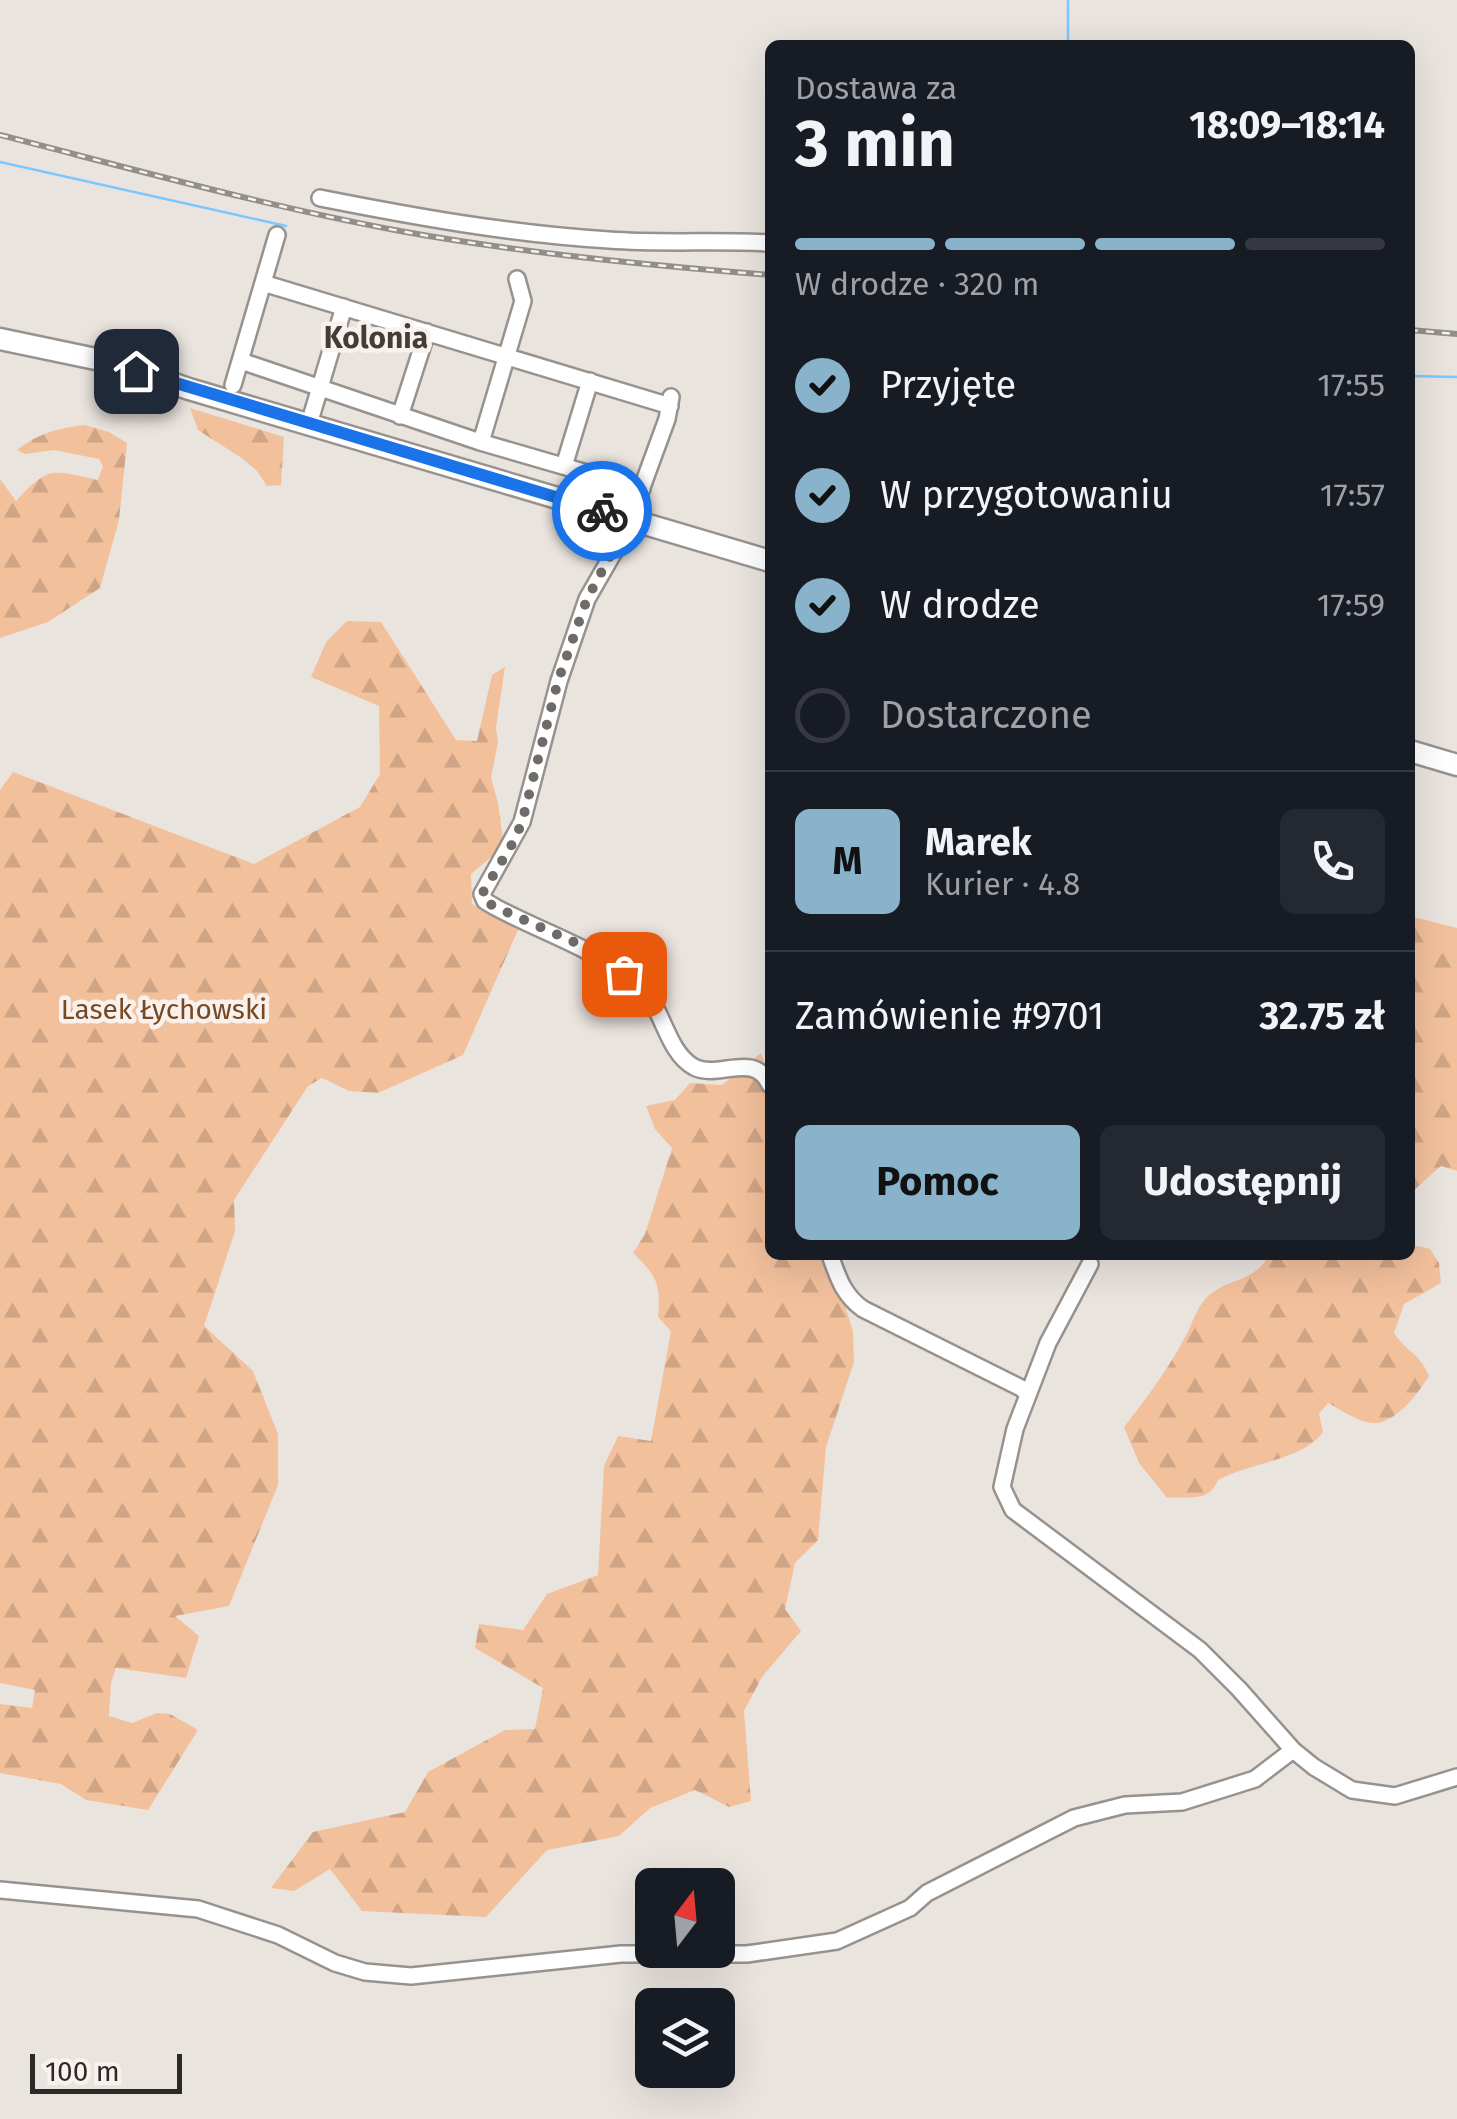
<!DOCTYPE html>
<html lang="pl">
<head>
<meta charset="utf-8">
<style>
  :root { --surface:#171b24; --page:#242831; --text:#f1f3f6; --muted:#9ea1a6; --line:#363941; --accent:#89b3ca }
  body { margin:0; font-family:"Fira Sans",sans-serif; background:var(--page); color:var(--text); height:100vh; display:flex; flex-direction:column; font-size:38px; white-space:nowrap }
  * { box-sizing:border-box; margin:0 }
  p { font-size:32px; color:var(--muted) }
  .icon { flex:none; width:55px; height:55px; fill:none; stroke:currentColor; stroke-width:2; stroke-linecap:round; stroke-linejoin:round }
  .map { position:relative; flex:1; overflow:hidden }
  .panel { position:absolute; left:765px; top:40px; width:650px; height:1220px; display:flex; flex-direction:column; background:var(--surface); border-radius:15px; box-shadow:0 10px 40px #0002 }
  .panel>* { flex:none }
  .needle { width:65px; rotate:16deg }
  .buttons { position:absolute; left:635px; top:1868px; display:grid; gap:20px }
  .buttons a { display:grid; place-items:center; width:100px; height:100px; border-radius:15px; background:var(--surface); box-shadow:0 10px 40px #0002; font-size:50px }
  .scale { position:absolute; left:30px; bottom:25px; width:152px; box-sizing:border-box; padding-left:10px; border:5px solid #2c2a28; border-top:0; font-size:28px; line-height:35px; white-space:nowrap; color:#2c2a28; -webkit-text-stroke:8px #f8f1ed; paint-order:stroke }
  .pin { position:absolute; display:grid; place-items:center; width:85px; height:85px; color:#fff; margin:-42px; border-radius:20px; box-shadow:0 5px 15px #0006 }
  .courier { position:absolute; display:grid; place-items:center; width:100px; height:100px; margin:-50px; border:8px solid #1a73e8; border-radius:50%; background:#fff; color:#222; box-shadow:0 2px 12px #0007 }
  .summary em { font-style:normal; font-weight:700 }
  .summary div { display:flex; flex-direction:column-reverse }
  .summary { display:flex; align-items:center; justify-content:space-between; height:170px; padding:0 30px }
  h1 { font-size:65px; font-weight:700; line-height:75px }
  .bar { display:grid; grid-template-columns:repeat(4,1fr); gap:15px 10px; align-content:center; height:120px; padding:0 30px }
  .bar i { height:12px; border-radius:8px; background:var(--line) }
  .bar .active { background:var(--accent) }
  .bar p { grid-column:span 4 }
  .line { display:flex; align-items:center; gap:25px; padding:0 30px; border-top:2px solid var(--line) }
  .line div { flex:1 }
  .round { display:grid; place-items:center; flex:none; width:105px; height:105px; border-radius:15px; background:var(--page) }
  ol { padding:0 30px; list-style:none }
  li { display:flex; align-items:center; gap:30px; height:110px }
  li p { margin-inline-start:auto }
  li .icon { padding:10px; border-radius:50%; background:var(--accent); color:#111; stroke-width:4 }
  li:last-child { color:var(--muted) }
  li i { width:55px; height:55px; border:5px solid var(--line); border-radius:50% }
  .button { display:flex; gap:20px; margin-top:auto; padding:20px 30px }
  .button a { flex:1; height:115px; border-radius:15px; background:var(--accent); color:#111; font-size:40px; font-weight:700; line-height:115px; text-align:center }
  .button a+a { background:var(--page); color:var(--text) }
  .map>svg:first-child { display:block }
  .forest { fill:url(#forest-firs) }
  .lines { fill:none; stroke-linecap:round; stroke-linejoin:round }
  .stream { stroke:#79c8ff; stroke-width:2.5 }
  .minor-casing { stroke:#98928e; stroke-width:20 }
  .major-casing { stroke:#98928e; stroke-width:25 }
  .minor { stroke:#fff; stroke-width:15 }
  .major { stroke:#fff; stroke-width:20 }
  .rail-casing { stroke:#928e8a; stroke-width:6 }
  .rail { stroke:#f8f1ed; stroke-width:2.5; stroke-dasharray:8; stroke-linecap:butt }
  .done { stroke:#6e6b68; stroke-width:10; stroke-dasharray:0 18 }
  .route { stroke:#1a73e8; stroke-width:12 }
  .labels { text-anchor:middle; stroke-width:9; stroke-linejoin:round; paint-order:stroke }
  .park-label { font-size:28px; fill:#784822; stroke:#f8f1ed }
  .neighbourhood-label { font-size:30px; font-weight:bold; fill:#423d39; stroke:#f8f1ed }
</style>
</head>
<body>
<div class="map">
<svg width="1457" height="2119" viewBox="0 0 1457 2119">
  <defs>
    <pattern id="forest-firs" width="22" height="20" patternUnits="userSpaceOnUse" patternTransform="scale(2.5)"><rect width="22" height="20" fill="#f3c09c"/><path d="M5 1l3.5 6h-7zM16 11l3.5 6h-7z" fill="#d0a586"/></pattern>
  </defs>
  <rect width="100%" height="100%" fill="#eae4df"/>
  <!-- forest -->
  <path class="forest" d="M190,408L284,437L281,485L267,486L257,471L243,459L198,430Z
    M85,425L109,432L127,443L119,520L100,588L48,622L0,638V479L16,501C49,465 51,470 98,480L103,466L99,459L54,450L25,454L17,450C39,433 58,428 85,425Z
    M347,621L381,622L456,740L477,741L492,675L505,667L496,727L498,742L491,777L498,803L504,846L471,874L472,904L518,930L463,1055L378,1093L349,1091L322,1078L308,1086L234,1200L235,1231L204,1326L253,1371L278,1434V1485L229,1606L175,1616L199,1636L186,1678L116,1668L111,1683L109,1716L132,1723L157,1713L170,1714L198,1730L148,1810L86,1800L61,1784L0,1773V1704L32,1708L35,1690L0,1683V790L13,772L254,864L360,807L380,774L379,706L311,677L326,642Z
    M1410,916L1457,928V1171L1441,1166L1412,1192L1410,1200Z
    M761,1053L770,1079V1255H829L853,1331L854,1362L826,1447L818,1540L795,1563L785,1609L801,1631L762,1677L744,1711L751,1801L729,1807L695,1790L650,1808L619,1836L547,1850L486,1917L362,1911L330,1869L294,1891L271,1888L313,1832L405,1812L428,1772L505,1730L535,1729L543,1688L475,1648L479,1624L523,1630L547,1594L598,1575L604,1466L618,1436L651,1441L671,1331L658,1317C661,1284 657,1276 633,1253L645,1234L672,1148L655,1129L646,1106L675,1100L690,1083L722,1085Z
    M1410,1244L1430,1249L1439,1263L1441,1283L1404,1304L1394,1333C1406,1352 1420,1353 1429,1376C1419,1392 1396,1424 1373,1423C1357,1422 1342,1410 1328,1403L1319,1414L1323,1432C1303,1460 1249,1463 1218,1480C1209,1503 1189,1496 1167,1498L1139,1463L1124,1427C1144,1402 1171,1365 1185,1337C1193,1323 1195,1310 1207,1297C1227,1278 1254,1283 1269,1255H1410Z"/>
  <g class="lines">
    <!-- stream -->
    <path class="stream" d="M1068,0V45
      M0,162L286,226
      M1410,376L1457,377"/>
    <defs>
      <path id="minor" d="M320,198C416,217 511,234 609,240C662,244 716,240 770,243
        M263,283L670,406
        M241,361L480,442L642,489
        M233,385L277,235
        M671,397L667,419L626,531L587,599L559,681L522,822L482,894L485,901L495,907C547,935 598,948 643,990C664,1011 667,1052 694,1067C719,1080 754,1050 770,1085
        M400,416L427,332
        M309,424L344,307
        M481,442L523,301L517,279
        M564,466L590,381
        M830,1255C838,1277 843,1295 863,1309L1021,1388L1028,1394
        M1090,1264L1048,1343L1015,1429L1002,1487L1013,1510L1200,1650L1239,1689L1293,1750L1314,1767L1352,1790L1395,1796L1457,1777
        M0,1890L198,1909L278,1935L335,1963L365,1972L411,1976L621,1954H747L837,1941L910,1908L927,1893L1074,1818L1125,1805L1182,1802L1255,1779L1293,1750"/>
      <path id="major" d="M0,339L110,362L189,389L770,561
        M1410,751L1457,765"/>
    </defs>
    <!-- minor casing -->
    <use href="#minor" class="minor-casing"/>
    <!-- major casing -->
    <use href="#major" class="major-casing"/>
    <!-- minor -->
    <use href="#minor" class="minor"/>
    <!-- major -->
    <use href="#major" class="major"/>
    <defs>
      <path id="rail" d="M0,135C133,169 265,206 400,231C522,253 646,265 770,275
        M1410,330L1457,334"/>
    </defs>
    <!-- rail casing -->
    <use href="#rail" class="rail-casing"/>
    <!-- rail -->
    <use href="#rail" class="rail"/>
  </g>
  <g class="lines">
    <!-- done -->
    <path class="done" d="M602,511L630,519L587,599L558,681L522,822L514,841L482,894L485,901L495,907L574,942L624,974"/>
    <!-- route -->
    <path class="route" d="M136,371L602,511"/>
  </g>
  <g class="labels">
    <!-- park labels -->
    <g class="park-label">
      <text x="164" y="1019">Lasek Łychowski</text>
    </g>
    <!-- neighbourhood labels -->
    <g class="neighbourhood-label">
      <text x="376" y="348">Kolonia</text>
    </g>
  </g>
</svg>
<div class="buttons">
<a><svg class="needle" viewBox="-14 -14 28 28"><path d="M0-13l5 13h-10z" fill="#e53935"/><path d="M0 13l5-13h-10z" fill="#9ea1a6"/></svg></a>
<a><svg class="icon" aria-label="layers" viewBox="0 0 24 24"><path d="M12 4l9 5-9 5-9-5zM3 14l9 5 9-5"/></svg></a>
</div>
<div class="scale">100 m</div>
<div class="pin" style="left:624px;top:974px;background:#ea580c"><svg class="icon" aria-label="bag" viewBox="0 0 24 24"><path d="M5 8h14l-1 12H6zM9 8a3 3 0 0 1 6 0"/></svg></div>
<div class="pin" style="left:136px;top:371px;background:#1f2937"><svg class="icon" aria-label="home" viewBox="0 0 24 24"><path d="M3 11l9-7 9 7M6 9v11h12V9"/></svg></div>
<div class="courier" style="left:602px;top:511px"><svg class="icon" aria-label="bike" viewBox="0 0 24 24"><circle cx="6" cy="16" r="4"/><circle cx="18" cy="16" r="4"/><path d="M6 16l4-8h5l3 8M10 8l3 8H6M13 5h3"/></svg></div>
<section class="panel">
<div class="summary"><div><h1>3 min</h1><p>Dostawa za</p></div><em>18:09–18:14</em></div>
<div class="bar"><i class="active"></i><i class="active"></i><i class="active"></i><i></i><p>W drodze · 320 m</p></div>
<ol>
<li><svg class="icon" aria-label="check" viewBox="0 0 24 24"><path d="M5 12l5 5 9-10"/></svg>Przyjęte<p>17:55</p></li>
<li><svg class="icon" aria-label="check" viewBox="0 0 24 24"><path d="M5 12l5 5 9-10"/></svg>W przygotowaniu<p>17:57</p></li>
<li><svg class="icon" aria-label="check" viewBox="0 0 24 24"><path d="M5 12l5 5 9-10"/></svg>W drodze<p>17:59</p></li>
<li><i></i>Dostarczone</li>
</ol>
<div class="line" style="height:180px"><b class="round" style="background:var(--accent);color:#111">M</b><div><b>Marek</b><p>Kurier · 4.8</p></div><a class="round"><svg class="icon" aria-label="phone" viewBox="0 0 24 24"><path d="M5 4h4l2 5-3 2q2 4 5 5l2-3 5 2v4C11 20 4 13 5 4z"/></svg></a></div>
<div class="line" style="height:130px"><div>Zamówienie #9701</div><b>32.75 zł</b></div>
<div class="button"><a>Pomoc</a><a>Udostępnij</a></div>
</section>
</div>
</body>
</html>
